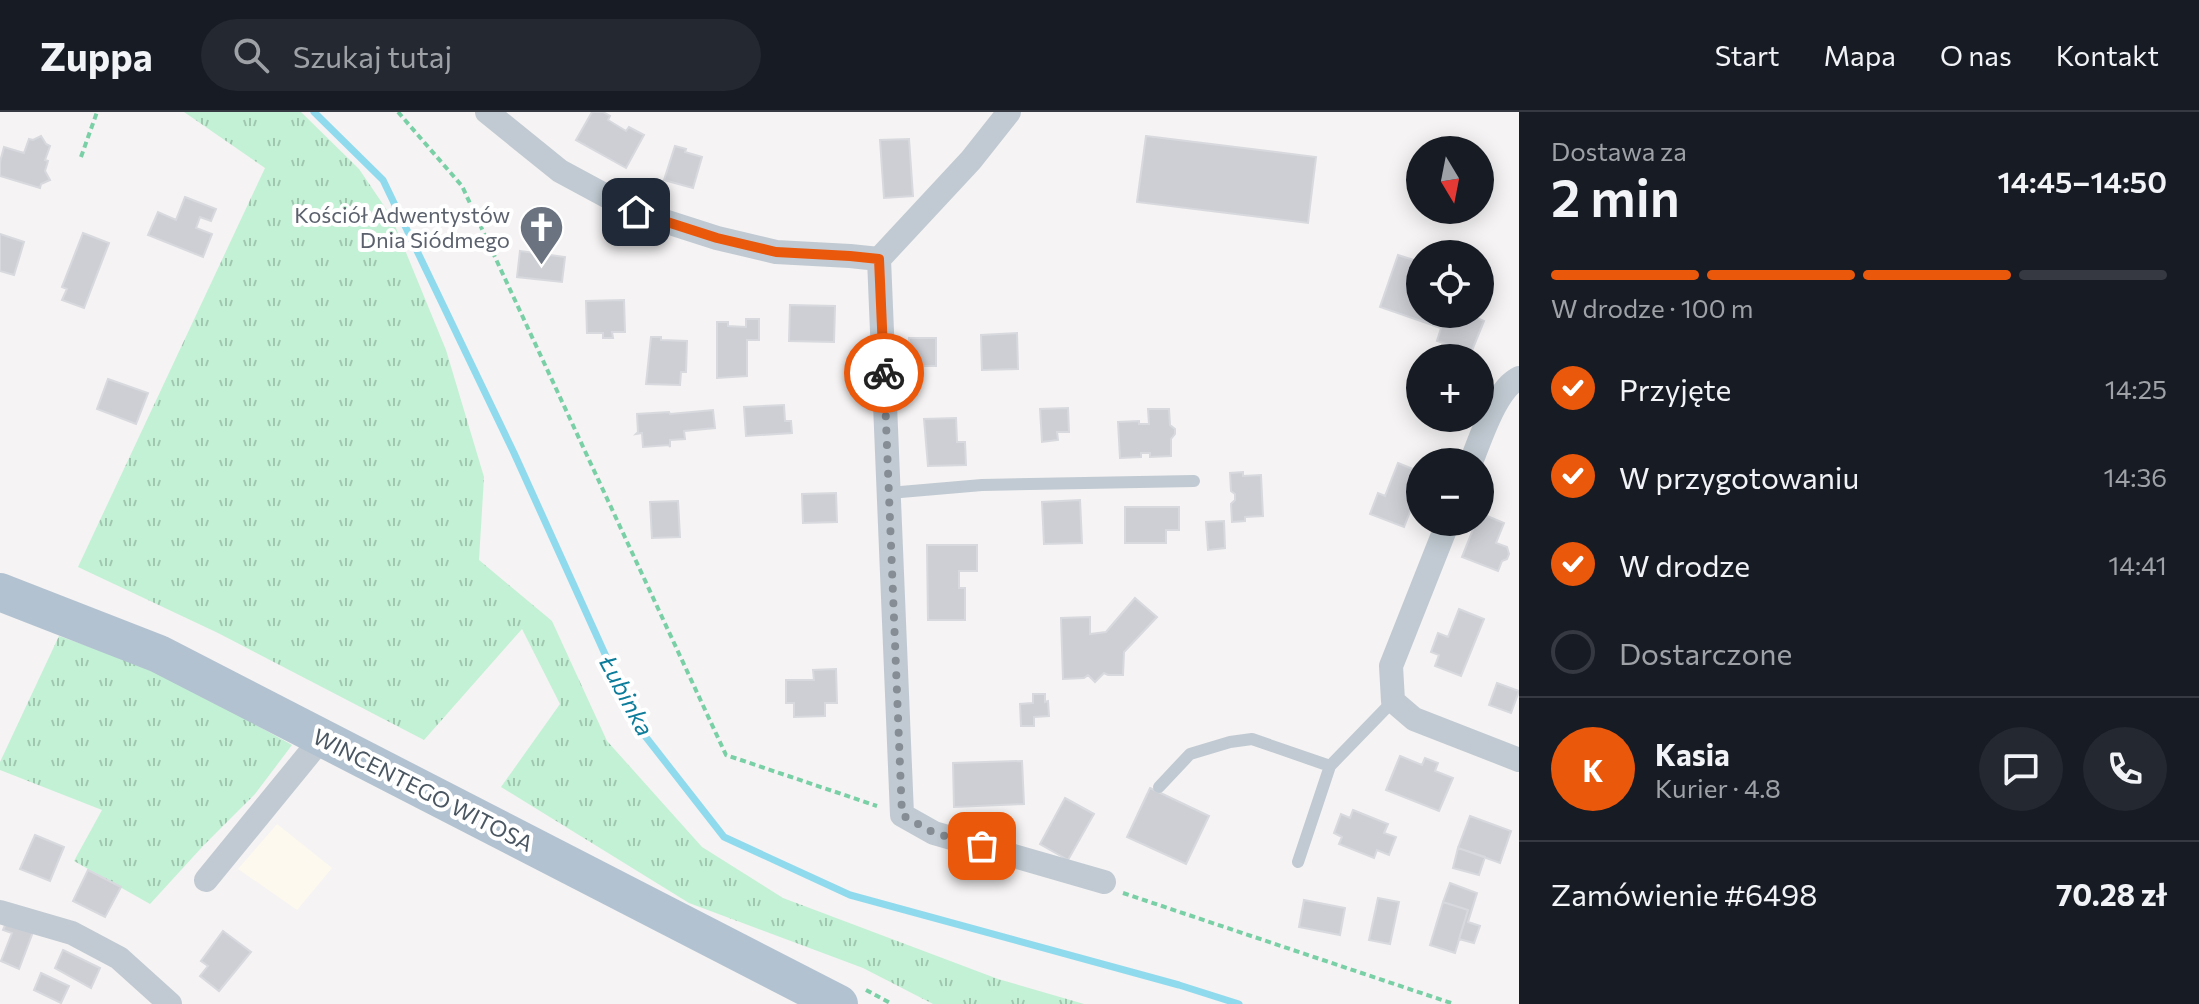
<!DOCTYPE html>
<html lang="pl">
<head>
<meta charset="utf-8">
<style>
  :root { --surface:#171b24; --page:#242831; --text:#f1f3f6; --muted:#9ea1a6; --line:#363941; --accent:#ea580c }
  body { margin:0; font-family:Commissioner,sans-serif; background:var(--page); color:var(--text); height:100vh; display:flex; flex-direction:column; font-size:30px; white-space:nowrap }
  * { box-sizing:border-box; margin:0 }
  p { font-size:26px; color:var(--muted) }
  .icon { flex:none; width:44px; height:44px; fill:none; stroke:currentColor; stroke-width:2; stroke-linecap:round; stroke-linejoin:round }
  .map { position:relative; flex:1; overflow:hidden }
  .sheet { display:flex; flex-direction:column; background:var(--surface); width:680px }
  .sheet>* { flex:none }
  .needle { width:52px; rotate:170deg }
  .fabs { position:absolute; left:1406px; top:24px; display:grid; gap:16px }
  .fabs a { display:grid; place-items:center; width:88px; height:88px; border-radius:50%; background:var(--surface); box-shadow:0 4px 20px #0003; font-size:40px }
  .pin { position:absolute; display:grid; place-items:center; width:68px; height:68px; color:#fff; margin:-34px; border-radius:16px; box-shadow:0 4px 12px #0006 }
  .courier { position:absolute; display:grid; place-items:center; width:80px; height:80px; margin:-40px; border:6px solid #ea580c; border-radius:50%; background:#fff; color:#222; box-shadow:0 2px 10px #0007 }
  .overview em { font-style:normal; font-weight:600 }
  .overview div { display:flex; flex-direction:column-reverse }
  .overview { display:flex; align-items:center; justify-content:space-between; height:136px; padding:0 32px }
  h1 { font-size:52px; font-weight:600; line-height:60px }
  .bar { display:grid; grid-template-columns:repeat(4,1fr); gap:12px 8px; align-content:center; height:96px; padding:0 32px }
  .bar i { height:10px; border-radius:6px; background:var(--line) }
  .bar .on { background:var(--accent) }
  .bar p { grid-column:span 4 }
  .line { display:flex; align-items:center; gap:20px; padding:0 32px; border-top:2px solid var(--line) }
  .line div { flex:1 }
  .round { display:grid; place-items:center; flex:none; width:84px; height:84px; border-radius:42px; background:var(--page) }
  ol { padding:0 32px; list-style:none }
  li { display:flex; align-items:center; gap:24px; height:88px }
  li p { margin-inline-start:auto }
  li .icon { padding:8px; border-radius:50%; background:var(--accent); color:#fff; stroke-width:4 }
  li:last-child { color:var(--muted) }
  li i { width:44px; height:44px; border:4px solid var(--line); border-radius:50% }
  header { display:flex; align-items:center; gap:48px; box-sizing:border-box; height:112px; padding:0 40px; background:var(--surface); border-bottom:2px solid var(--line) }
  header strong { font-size:38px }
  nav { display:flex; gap:44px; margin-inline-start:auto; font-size:28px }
  .search { width:560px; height:72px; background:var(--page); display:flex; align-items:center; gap:20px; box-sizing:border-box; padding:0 28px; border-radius:44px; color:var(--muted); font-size:30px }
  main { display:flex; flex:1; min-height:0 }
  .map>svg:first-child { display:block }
  .commercial { fill:#fdf9ef }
  .grass { fill:url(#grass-tufts) }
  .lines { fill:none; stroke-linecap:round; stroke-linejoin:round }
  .stream { stroke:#90daee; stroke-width:7 }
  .building { fill:#cdcfd5; stroke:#d7d9de; stroke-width:2 }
  .path { stroke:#7ad0a6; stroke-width:4; stroke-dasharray:6 4; stroke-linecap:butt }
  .lane { stroke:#c1cad2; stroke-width:12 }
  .street { stroke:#c1cad2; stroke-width:24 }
  .primary { stroke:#b3c2d1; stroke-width:38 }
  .done { stroke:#868d94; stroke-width:8; stroke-dasharray:0 14.4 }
  .route { stroke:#ea580c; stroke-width:10 }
  .labels { text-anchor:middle; stroke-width:8; stroke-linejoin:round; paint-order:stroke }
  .worship-label { font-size:22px; fill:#5b616d; stroke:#fff; text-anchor:end }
  .street-label { font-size:22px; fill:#4a5661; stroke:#fff }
  .water-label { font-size:24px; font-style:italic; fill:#0c7c9b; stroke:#fff }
</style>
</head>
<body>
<header>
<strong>Zuppa</strong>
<div class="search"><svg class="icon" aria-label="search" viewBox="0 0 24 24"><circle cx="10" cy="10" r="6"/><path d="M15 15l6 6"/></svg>Szukaj tutaj</div>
<nav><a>Start</a><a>Mapa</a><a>O nas</a><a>Kontakt</a></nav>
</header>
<main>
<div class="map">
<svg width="1519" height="892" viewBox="0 0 1519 892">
  <defs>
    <pattern id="grass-tufts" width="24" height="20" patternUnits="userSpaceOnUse" patternTransform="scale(2)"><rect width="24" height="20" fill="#c3f1d5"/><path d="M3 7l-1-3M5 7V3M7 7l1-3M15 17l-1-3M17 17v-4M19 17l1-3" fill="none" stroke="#a0c6b0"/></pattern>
  </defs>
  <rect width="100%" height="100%" fill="#f5f3f3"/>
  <!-- commercial -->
  <path class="commercial" d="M277,712L332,756L297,798L238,757Z"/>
  <!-- grass -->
  <path class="grass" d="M184,0H301L359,57L391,104L446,238L484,365L479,448L552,509L607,629L702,735L783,786L998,867L1084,892H933L863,856L689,791L501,675L560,592L522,517L424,628L218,521L78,455L265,56Z
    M59,524L164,561L292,633L255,682L203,734L150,792L74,749L102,698L0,658V650Z"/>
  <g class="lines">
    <!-- stream -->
    <path class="stream" d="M314,0L383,68L514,341L638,615L724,725L850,783L1179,873L1239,892"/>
  </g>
  <!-- building -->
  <path class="building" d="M592,0H603L610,4L608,8L626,19L629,15L644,23L626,56L576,28Z
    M41,24L46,32L50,34L45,48L48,49L45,59L50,68L41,72L40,76L0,64V50L4,35L24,41L29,27L33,28Z
    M1146,24L1316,45L1308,111L1137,90Z
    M909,27L913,84L884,86L880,28Z
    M675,34L686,37L685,40L702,45L693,76L664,68Z
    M185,85L216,97L211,109L200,105L196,116L212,122L203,145L148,123L158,100L176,108Z
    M83,121L109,131L84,196L62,188L67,177L62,175Z
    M0,122L24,130L14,163L0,159Z
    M520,139L565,145L562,170L517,165Z
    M1398,143L1420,150V202H1468L1484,209L1471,241L1437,229L1441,216L1380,195Z
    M624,188L625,220H612L613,226H603V221H587L586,189Z
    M790,193L835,194L834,230L789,229Z
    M746,207H759V228H747V264L717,266V210H728V214L746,215Z
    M1017,221L1018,257L982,258L981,223Z
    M651,225H661V228L687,229L686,260H681L680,273L646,272Z
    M909,226H936V254H923V264L910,265Z
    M108,267L148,281L136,312L97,297Z
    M784,293L785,309H791L792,321L746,324L744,295Z
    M1068,296L1069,320H1057L1058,328L1042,330L1040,297Z
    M1148,297H1169L1170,313L1175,317V322L1171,327V344L1150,345V341H1141V345L1120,346L1118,310L1139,309V312H1149Z
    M713,298L715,316L684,319L685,327L670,328V335L669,333L643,335L642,321L636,322L638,320L637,302L669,300L670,302Z
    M956,306L957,330H965L966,353L928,354L924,307Z
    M1398,351L1420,360V374L1404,415L1370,402L1378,381L1385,384Z
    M1243,360V364L1261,363L1263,404L1245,405V409L1232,410L1231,392L1235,388V382L1231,379L1230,361Z
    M836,381L837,410L803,411L802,382Z
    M1080,388L1082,431L1044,432L1042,390Z
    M678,389L680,425L652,426L650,390Z
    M1125,395H1179V418H1166V431H1125Z
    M1480,401L1504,411L1496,431L1507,435L1509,442L1507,447L1502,449L1498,459L1462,445L1476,410H1480Z
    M1224,409L1225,436L1208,438L1206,410Z
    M927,433H977V459H959V476H965V508H928Z
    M1135,486L1157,505L1124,540L1123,563H1108L1104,561L1095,570L1088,563L1084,566L1063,567L1061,506L1090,505V522L1106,520Z
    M1459,497L1484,507L1461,564L1435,554L1439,543L1431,540L1438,521L1448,525Z
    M836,557L837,591H825V604L794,605V591H786V568H814L813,558Z
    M1497,571L1519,579L1511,601L1489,593Z
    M1033,582H1045V590L1048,589L1049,604L1034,605V614H1021L1020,592L1033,591Z
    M1400,644L1422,653L1425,646L1438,651L1435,659L1453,666L1439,699L1386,678Z
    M1022,649L1024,692L954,695L953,651Z
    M1150,676L1209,704L1186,752L1127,725Z
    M1065,686L1094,702L1068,748L1040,732Z
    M1353,698L1388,712L1384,721L1396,725L1389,743L1377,738L1374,746L1339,732L1342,725L1334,721L1341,702L1350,706Z
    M1470,704L1511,719L1500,751L1458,736Z
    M35,723L64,735L50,769L20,757Z
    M1458,736L1485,745L1479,763L1453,756Z
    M88,758L121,775L105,805L73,789Z
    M1450,771L1477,781L1468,810L1480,814L1474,831L1459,827L1468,798L1443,790Z
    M1378,786L1399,790L1390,832L1369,828Z
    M1304,788L1345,796L1340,823L1299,815Z
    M1443,790L1468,798L1455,841L1430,833Z
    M10,802L36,812L19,857L1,849L12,821L3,818Z
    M223,819L251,840L219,879L200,864L208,854L201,849Z
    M63,838L100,856L91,876L55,856Z
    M41,861L69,874L61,891L34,878Z"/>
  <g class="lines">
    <!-- path -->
    <path class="path" d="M398,0L462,74L726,643L877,694
      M81,45L97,0
      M1123,781L1454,892
      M866,878L892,892"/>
    <!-- lane -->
    <path class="lane" d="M889,381L982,373L1194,369
      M1159,675L1190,642L1230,630L1252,627L1330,654
      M1298,750L1330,654L1393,589"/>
    <!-- street -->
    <path class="street" d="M487,0L560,59L636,100L717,126L776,140L850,144L879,147
      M1009,0L971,48L879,147L902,703L934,721L1104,770
      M1471,350C1481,326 1496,277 1519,266
      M1448,410L1391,554L1393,589L1414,607L1519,648
      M206,768L322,626
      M0,800L72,821L119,846L170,892"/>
    <!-- primary -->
    <path class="primary" d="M0,480L159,542L839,892"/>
  </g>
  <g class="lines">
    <!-- done -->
    <path class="done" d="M884,261L902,703L934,721L982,734"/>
    <!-- route -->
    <path class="route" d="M636,100L717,126L776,140L850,144L879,147L884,261"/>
  </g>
  <!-- icons -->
  <defs>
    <symbol id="church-pin" viewBox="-11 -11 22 30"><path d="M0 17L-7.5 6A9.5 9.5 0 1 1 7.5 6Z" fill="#6b7280" stroke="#fff"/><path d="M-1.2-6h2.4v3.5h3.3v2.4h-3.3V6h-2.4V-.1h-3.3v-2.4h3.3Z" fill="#fff"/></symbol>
  </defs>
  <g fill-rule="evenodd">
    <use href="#church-pin" x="516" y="90" width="51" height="69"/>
  </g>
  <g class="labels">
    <!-- worship labels -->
    <g class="worship-label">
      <text x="510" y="111">Kościół Adwentystów<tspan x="510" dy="25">Dnia Siódmego</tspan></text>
    </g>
    <!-- street labels -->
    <g class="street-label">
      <text transform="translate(423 678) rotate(27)" y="8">WINCENTEGO WITOSA</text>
    </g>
    <!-- water labels -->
    <g class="water-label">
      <text transform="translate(626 584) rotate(62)" y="8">Łubinka</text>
    </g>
  </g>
</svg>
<div class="fabs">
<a><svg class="needle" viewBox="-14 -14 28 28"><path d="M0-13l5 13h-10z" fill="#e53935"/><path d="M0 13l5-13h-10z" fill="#9ea1a6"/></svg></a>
<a><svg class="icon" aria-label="locate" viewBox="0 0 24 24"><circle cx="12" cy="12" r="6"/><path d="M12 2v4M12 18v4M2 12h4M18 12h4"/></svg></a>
<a>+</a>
<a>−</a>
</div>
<div class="pin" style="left:982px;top:734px;background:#ea580c"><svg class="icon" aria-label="bag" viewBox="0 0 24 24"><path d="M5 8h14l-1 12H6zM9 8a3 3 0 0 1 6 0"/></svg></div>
<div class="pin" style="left:636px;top:100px;background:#1f2937"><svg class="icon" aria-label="home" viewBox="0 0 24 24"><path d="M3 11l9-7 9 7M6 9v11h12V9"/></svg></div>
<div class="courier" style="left:884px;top:261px"><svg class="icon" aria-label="bike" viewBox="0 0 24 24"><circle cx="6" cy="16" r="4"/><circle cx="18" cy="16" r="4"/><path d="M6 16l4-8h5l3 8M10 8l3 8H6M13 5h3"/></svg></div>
</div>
<section class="sheet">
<div class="overview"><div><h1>2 min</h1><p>Dostawa za</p></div><em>14:45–14:50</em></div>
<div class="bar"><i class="on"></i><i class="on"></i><i class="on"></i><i></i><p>W drodze · 100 m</p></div>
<ol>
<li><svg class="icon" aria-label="check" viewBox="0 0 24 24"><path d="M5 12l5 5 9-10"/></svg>Przyjęte<p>14:25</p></li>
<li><svg class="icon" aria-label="check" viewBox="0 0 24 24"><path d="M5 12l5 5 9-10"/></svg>W przygotowaniu<p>14:36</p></li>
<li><svg class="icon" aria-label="check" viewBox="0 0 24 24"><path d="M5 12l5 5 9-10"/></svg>W drodze<p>14:41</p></li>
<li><i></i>Dostarczone</li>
</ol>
<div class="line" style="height:144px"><b class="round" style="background:var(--accent);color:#fff">K</b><div><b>Kasia</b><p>Kurier · 4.8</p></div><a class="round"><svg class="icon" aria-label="chat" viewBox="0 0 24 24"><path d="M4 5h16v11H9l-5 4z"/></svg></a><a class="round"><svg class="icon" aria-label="phone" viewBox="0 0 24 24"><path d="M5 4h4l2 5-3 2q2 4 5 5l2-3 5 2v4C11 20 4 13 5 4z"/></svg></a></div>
<div class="line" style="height:104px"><div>Zamówienie #6498</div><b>70.28 zł</b></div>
</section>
</main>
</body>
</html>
